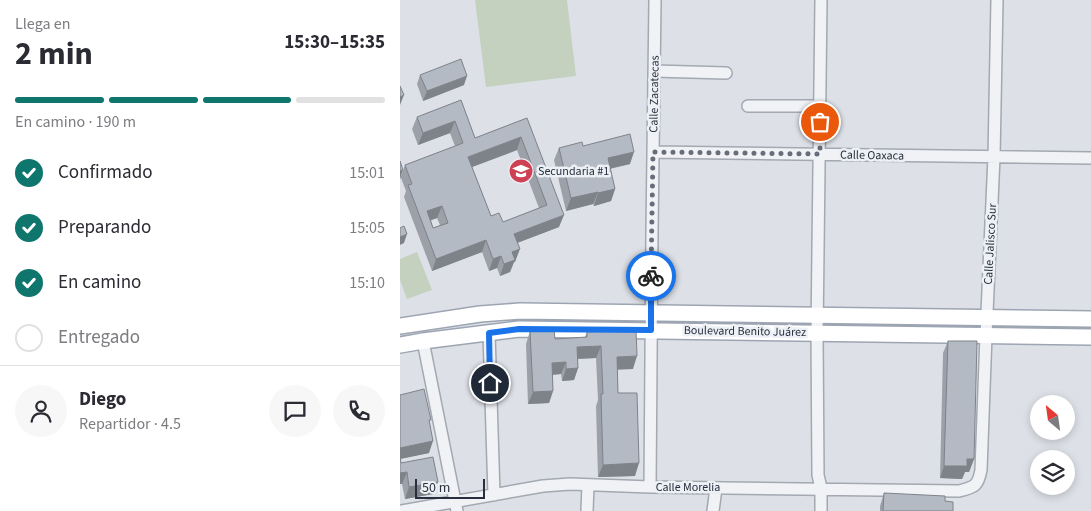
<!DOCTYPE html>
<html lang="es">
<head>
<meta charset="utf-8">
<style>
  :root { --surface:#fff; --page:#f7f7f7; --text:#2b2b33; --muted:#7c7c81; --line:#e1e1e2; --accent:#0f766e }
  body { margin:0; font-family:"Source Sans 3",sans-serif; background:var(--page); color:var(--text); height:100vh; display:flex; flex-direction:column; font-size:19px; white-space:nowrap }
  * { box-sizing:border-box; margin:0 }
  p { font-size:16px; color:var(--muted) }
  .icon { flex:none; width:28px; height:28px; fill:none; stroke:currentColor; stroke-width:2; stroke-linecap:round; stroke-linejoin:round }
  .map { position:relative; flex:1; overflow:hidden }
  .sheet { display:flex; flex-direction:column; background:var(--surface); width:400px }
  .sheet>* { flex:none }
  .needle { width:32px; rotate:331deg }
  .fabs { position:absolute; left:630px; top:395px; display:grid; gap:10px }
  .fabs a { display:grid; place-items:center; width:45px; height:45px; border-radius:50%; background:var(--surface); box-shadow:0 2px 8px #0003; font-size:25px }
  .scale { position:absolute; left:15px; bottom:12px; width:70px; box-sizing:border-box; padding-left:5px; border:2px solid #272f3e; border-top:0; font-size:14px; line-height:18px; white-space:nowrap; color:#272f3e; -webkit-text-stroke:4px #edf0f5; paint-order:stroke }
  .pin { position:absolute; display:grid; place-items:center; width:42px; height:42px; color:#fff; margin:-21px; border:2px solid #fff; border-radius:50%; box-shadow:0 1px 5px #0007 }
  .courier { position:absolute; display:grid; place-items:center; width:50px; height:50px; margin:-25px; border:4px solid #1a73e8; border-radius:50%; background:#fff; color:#222; box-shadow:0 1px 6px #0007 }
  .overview em { font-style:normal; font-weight:700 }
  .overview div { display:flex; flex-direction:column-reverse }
  .overview { display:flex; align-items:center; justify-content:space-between; height:85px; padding:0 15px }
  h1 { font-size:32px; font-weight:700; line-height:38px }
  .bar { display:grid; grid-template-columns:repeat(4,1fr); gap:8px 5px; align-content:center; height:60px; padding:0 15px }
  .bar i { height:6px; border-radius:4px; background:var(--line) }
  .bar .active { background:var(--accent) }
  .bar p { grid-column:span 4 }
  .line { display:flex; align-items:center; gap:12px; padding:0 15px; border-top:1px solid var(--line) }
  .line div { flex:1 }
  .round { display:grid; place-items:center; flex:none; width:52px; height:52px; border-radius:26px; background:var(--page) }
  ol { padding:0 15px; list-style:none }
  li { display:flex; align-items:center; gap:15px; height:55px }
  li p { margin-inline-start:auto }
  li .icon { padding:5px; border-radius:50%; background:var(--accent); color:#fff; stroke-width:4 }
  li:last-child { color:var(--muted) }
  li i { width:28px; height:28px; border:2px solid var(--line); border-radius:50% }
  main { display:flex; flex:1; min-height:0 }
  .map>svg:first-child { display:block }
  .green { fill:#c3d1be }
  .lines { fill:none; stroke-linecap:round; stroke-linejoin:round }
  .minor-casing { stroke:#a3a8b1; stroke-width:14 }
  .major-casing { stroke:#9da5b3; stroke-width:18 }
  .minor { stroke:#f0f2f6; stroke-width:11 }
  .major { stroke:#fff; stroke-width:15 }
  .wall { fill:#9ba0a9; fill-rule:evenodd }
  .shaded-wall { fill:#7e8289 }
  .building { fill:#b4bac4; stroke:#7e8289; fill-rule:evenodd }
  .done { stroke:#676d79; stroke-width:5; stroke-dasharray:0 9 }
  .route { stroke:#1a73e8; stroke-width:6 }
  .labels { text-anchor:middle; stroke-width:5; stroke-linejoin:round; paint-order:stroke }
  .street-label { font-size:12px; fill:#272f3e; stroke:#edf0f5 }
  .poi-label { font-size:12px; fill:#272f3e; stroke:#edf0f5; text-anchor:start }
</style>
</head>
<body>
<main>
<section class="sheet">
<div class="overview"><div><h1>2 min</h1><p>Llega en</p></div><em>15:30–15:35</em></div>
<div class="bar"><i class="active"></i><i class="active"></i><i class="active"></i><i></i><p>En camino · 190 m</p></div>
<ol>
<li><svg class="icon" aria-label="check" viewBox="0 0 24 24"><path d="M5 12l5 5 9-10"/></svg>Confirmado<p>15:01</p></li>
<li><svg class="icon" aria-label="check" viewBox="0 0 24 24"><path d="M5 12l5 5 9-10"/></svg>Preparando<p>15:05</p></li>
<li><svg class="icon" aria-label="check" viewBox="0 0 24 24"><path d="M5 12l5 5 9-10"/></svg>En camino<p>15:10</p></li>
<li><i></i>Entregado</li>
</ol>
<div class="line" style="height:90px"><a class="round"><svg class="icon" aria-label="person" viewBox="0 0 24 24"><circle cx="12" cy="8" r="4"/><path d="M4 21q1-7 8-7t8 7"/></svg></a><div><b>Diego</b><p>Repartidor · 4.5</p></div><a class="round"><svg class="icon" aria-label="chat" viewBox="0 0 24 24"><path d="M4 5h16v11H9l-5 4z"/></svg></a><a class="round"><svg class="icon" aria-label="phone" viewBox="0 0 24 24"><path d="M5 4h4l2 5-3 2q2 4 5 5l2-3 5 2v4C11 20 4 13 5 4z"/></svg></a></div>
</section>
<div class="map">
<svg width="691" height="511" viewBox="0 0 691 511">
  <rect width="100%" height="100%" fill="#dde1e7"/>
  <!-- green -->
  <path class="green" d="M75,0H167L176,76L86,87Z
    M17,252L32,290L7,299L0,280V259Z"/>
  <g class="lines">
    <defs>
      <path id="minor" d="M254,71L326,73
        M348,106H420
        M253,152L691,158
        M89,333L94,495
        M23,341L57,511
        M250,487L252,232L255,0
        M2,511L143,486L170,484L250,487L559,491C575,487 578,486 581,470L586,335L594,157L597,0
        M187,511L188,485
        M313,511L316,488
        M421,511V488L418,475L417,333L421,0"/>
      <path id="major" d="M0,326L80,314L120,311L691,319
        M0,345L23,341L119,329L691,337"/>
    </defs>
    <!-- minor casing -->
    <use href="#minor" class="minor-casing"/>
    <!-- major casing -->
    <use href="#major" class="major-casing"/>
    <!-- minor -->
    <use href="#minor" class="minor"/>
    <!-- major -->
    <use href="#major" class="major"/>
  </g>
  <!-- wall -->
  <path class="wall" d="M20,75L64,85L23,101L17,84Z
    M61,100L75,138L127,118L159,227L117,243L115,262H114L110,272L100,276L97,268L89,271L82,252L32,271L4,197L6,191L1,178L0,179L5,165L55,146L50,133L18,145L12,129L17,117ZM117,150L139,208L103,222L91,216L72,167ZM37,218L40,225L33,228L31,220Z
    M183,146L230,164L210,169L215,189L211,201L194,206L193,204L166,211L154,160L159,148Z
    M130,331L155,339L185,337L187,332L233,369H217L218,393L235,476L198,477L196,406L198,400L196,358L178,359V368L174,380L162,381L161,374L152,375L153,391L149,403L128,404L126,344Z
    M548,341L574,459L569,472H565L562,479L540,478L543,353Z
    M0,395L29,424V453L0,459L1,463L33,494L5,499L2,484H0Z
    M484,493L545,501L553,511H480V506Z"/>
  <!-- shaded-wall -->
  <path class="shaded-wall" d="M67,76L64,85L23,101L27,91Z
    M4,95L0,105V97Z
    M55,121L50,133L18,145L23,133Z
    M121,137L117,150L64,170L68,157Z
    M234,152L230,164L203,170L208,158Z
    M3,170L0,179V171Z
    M215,189L211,201L194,206L198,193Z
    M198,192L193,204L166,211L171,198Z
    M42,206L37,218L23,223L27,211Z
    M164,215L159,227L109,246L114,234Z
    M7,234L4,243L0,245V237Z
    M86,240L82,252L32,271L36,259Z
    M120,249L115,262H114L110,272L100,276L104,264L112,252Z
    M101,256L97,268L89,271L93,259Z
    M201,346L196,358L173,359L177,347Z
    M237,356L233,369L212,370L217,357Z
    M166,362L161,374L147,375L152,363Z
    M178,368L174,380L162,381L166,369Z
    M153,391L149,403L128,404L133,392Z
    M33,441L29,453L0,459V448Z
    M567,459H574L569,472H565L562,479L540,478L544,466Z
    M239,463L235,476L198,477L203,465Z
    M7,472L2,484H0V473Z
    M38,482L33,494L5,499L9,487Z"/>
  <!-- building -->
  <path class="building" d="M61,59L67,76L27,91L20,75Z
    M0,86L4,95L0,97Z
    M61,100L75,138L127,118L164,215L114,234L120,249L112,252L115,260L104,264L101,256L93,259L86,240L36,259L8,185L12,184L5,165L63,143L55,121L23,133L17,117ZM121,137L147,205L103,222L99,213L91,216L68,157ZM42,206L48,223L33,228L27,211Z
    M230,134L234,152L208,158L215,189L198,193V192L171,198L159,148L182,142L183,146Z
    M0,161L3,170L0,171Z
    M4,226L7,234L0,237V228Z
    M154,330L155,339L187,337V332L236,330L237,356L217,357L218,393H237L239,463L203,465L201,394H203L201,346L177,347L178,368L166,369V362L152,363L153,391L133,392L130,331Z
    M548,341H577L574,459H567V466H544Z
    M24,389L31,420H29L33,441L0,448V395Z
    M0,456L1,463L33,457L38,482L9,487L7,472L0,473Z
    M484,493L545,496V501L553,502V511H483Z"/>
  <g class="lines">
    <!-- done -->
    <path class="done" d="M251,276L253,152L420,154V122"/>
    <!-- route -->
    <path class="route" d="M90,383L89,333L119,329L251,330V276"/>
  </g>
  <!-- icons -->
  <defs>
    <symbol id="school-disc" viewBox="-11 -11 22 22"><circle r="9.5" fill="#ce4054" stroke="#edf0f5"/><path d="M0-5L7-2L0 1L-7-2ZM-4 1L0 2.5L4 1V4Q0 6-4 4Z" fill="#fff"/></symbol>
  </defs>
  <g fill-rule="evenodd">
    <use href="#school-disc" x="107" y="157" width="28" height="28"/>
  </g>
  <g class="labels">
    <!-- street labels -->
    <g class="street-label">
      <text transform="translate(254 94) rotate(-89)" y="4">Calle Zacatecas</text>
      <text transform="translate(472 155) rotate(1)" y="4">Calle Oaxaca</text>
      <text transform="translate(590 244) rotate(-87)" y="4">Calle Jalisco Sur</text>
      <text transform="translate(345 331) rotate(1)" y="4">Boulevard Benito Juárez</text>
      <text x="288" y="491">Calle Morelia</text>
    </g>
    <!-- poi labels -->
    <g class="poi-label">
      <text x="138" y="175">Secundaria #1</text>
    </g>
  </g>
</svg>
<div class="fabs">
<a><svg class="needle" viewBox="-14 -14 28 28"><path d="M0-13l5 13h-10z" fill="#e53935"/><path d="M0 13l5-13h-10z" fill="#7c7c81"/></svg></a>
<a><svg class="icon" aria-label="layers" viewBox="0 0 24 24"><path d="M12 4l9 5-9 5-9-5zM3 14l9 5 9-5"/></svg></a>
</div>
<div class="scale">50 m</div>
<div class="pin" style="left:420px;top:122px;background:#ea580c"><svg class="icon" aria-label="bag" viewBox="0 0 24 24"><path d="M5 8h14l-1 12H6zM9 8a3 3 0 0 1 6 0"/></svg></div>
<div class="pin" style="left:90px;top:383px;background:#1f2937"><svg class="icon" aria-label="home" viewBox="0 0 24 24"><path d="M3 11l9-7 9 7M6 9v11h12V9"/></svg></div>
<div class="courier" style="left:251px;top:276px"><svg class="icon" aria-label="bike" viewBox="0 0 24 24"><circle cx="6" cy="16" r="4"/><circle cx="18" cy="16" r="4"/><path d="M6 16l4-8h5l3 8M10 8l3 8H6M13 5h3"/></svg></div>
</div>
</main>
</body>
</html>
